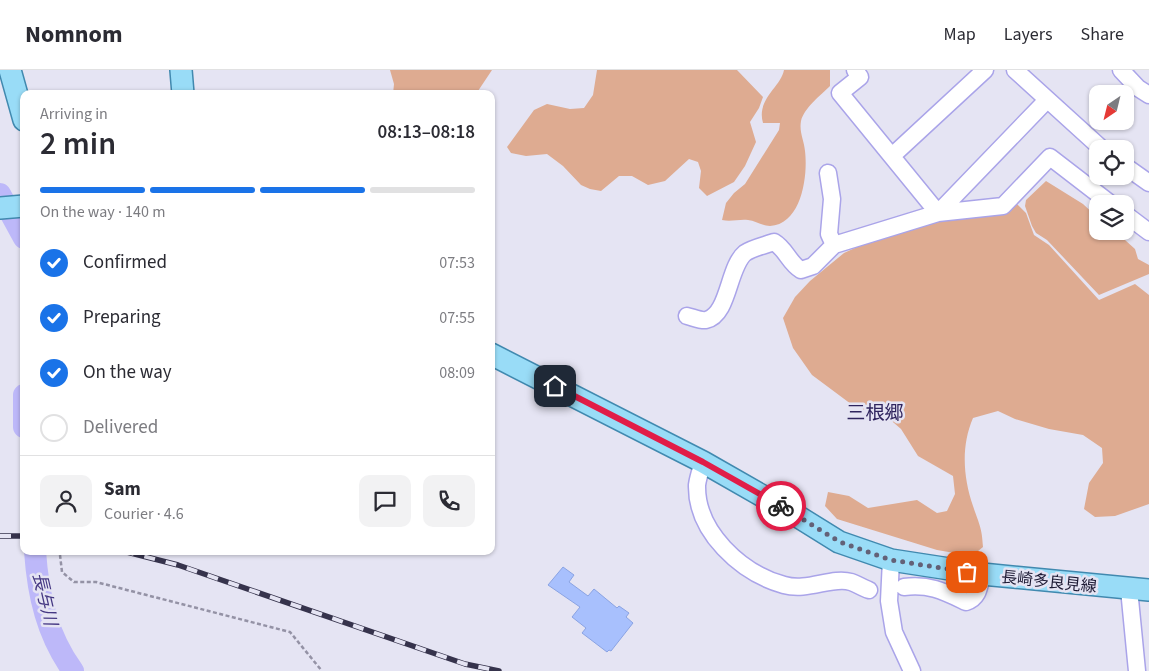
<!DOCTYPE html>
<html lang="en">
<head>
<meta charset="utf-8">
<style>
  :root { --surface:#fff; --page:#f2f2f3; --text:#2b2b33; --muted:#7c7c81; --line:#e1e1e2; --accent:#1a73e8 }
  body { margin:0; font-family:"Source Sans 3","Noto Sans JP",sans-serif; background:var(--page); color:var(--text); height:100vh; display:flex; flex-direction:column; font-size:19px; white-space:nowrap }
  * { box-sizing:border-box; margin:0 }
  p { font-size:16px; color:var(--muted) }
  .icon { flex:none; width:28px; height:28px; fill:none; stroke:currentColor; stroke-width:2; stroke-linecap:round; stroke-linejoin:round }
  .map { position:relative; flex:1; overflow:hidden }
  .sheet { position:absolute; left:20px; top:20px; width:475px; height:465px; display:flex; flex-direction:column; background:var(--surface); border-radius:10px; box-shadow:0 1px 4px #0004 }
  .sheet>* { flex:none }
  .needle { width:32px; rotate:215deg }
  .fabs { position:absolute; left:1089px; top:15px; display:grid; gap:10px }
  .fabs a { display:grid; place-items:center; width:45px; height:45px; border-radius:10px; background:var(--surface); box-shadow:0 1px 4px #0004; font-size:25px }
  .pin { position:absolute; display:grid; place-items:center; width:42px; height:42px; color:#fff; margin:-21px; border-radius:10px; box-shadow:0 2px 8px #0006 }
  .courier { position:absolute; display:grid; place-items:center; width:50px; height:50px; margin:-25px; border:4px solid #e11d48; border-radius:50%; background:#fff; color:#222; box-shadow:0 1px 6px #0007 }
  .overview em { font-style:normal; font-weight:600 }
  .overview div { display:flex; flex-direction:column-reverse }
  .overview { display:flex; align-items:center; justify-content:space-between; height:85px; padding:0 20px }
  h1 { font-size:32px; font-weight:600; line-height:38px }
  .bar { display:grid; grid-template-columns:repeat(4,1fr); gap:8px 5px; align-content:center; height:60px; padding:0 20px }
  .bar i { height:6px; border-radius:4px; background:var(--line) }
  .bar .active { background:var(--accent) }
  .bar p { grid-column:span 4 }
  .line { display:flex; align-items:center; gap:12px; padding:0 20px; border-top:1px solid var(--line) }
  .line div { flex:1 }
  .round { display:grid; place-items:center; flex:none; width:52px; height:52px; border-radius:10px; background:var(--page) }
  ol { padding:0 20px; list-style:none }
  li { display:flex; align-items:center; gap:15px; height:55px }
  li p { margin-inline-start:auto }
  li .icon { padding:5px; border-radius:50%; background:var(--accent); color:#fff; stroke-width:4 }
  li:last-child { color:var(--muted) }
  li i { width:28px; height:28px; border:2px solid var(--line); border-radius:50% }
  header { display:flex; align-items:center; gap:30px; box-sizing:border-box; height:70px; padding:0 25px; background:var(--surface); border-bottom:1px solid var(--line) }
  header strong { font-size:24px }
  nav { display:flex; gap:28px; margin-inline-start:auto; font-size:18px }
  .map>svg:first-child { display:block }
  .green { fill:#deab91 }
  .lines { fill:none; stroke-linecap:round; stroke-linejoin:round }
  .river { stroke:#bdb8f9; stroke-width:22 }
  .building { fill:#a8c0fd; stroke:#8aa3e3 }
  .minor-casing { stroke:#aaa4e9; stroke-width:19 }
  .major-casing { stroke:#4189af; stroke-width:24 }
  .path { stroke:#9492a5; stroke-width:2.5; stroke-dasharray:4 2.5; stroke-linecap:butt }
  .minor { stroke:#fff; stroke-width:16 }
  .major { stroke:#99dcf7; stroke-width:21 }
  .rail-casing { stroke:#36334c; stroke-width:5.5 }
  .rail { stroke:#e5e4f3; stroke-width:4; stroke-dasharray:11; stroke-linecap:butt }
  .done { stroke:#636177; stroke-width:5; stroke-dasharray:0 9 }
  .route { stroke:#e11d48; stroke-width:6 }
  .labels { text-anchor:middle; stroke-width:5; stroke-linejoin:round; paint-order:stroke }
  .street-label { font-size:16px; fill:#1d1a34; stroke:#e5e4f3 }
  .water-label { font-size:18px; font-style:italic; fill:#453883; stroke:#e5e4f3 }
  .quarter-label { font-size:19px; fill:#2f245e; stroke:#e5e4f3 }
</style>
</head>
<body>
<header>
<strong>Nomnom</strong>
<nav><a>Map</a><a>Layers</a><a>Share</a></nav>
</header>
<div class="map">
<svg width="1149" height="601" viewBox="0 0 1149 601">
  <rect width="100%" height="100%" fill="#e5e4f3"/>
  <!-- green -->
  <path class="green" d="M390,0H492L476,24H393L394,14Z
    M597,0H737L763,27L759,38L750,52L756,72L745,96L734,112L707,126L699,118L701,101L698,92L689,89L665,111L648,115L632,106H619L601,121L590,119L581,115L563,96L547,84L526,86L511,83L507,77L534,40L547,34L570,39L584,38L593,25Z
    M784,0H830V16C821,25 804,38 801,51C799,62 804,70 805,81C808,105 802,154 770,156C763,156 756,151 748,150C739,149 731,152 722,150L726,133L734,123L745,114L779,60L780,53H763C756,29 781,17 784,0Z
    M1046,111L1083,134L1097,147L1098,161H1115L1135,179L1138,189L1149,195V204L1099,225L1047,170L1036,163L1032,156L1025,136L1026,130Z
    M1017,134L1026,143L1034,165L1049,175L1099,230L1135,214L1149,225V434L1115,446L1095,447L1084,439L1089,413L1103,393L1102,378L1083,365L1049,359L1015,349L998,341L973,348C961,376 963,407 973,436C979,454 982,457 983,477L972,486L937,480L837,449L825,436L828,422L849,426L868,438L917,430L937,443L947,441L955,424L953,406L918,386L901,359L879,340H859L812,305L793,278L783,248L795,227L810,211L844,183L868,172L935,150L999,143Z"/>
  <g class="lines">
    <!-- river -->
    <path class="river" d="M0,124L24,168
      M24,325V357
      M35,481C38,525 47,565 73,601"/>
  </g>
  <!-- building -->
  <path class="building" d="M563,497L574,505L569,512L588,526L594,519L617,538L619,536L629,543L626,547L633,553L611,581L609,580L607,582L582,563L586,558L572,547L580,537L548,515Z"/>
  <g class="lines">
    <defs>
      <path id="minor" d="M855,0L860,7L840,23L938,143L1003,136L1050,87L1111,134
        M1015,0L1102,79
        M1121,0L1138,18L1149,25
        M892,86L985,0
        M1125,96L1149,113
        M828,103L832,129L829,164L834,175
        M1125,144L1149,162
        M687,246C692,247 701,251 706,250C729,245 728,197 745,183C752,178 766,175 774,172C786,179 789,193 801,200L813,196L834,175L938,143L1047,30
        M703,392C701,399 698,407 697,415C696,462 741,503 784,515C808,522 832,506 851,512C857,514 863,518 869,520
        M891,490L889,531L894,562L912,601
        M904,517C930,514 943,521 966,532C979,528 979,517 982,504
        M1129,519L1137,601"/>
      <path id="major" d="M10,0L24,50
        M181,0L183,24
        M0,138L24,136
        M491,284L703,392L794,444L839,472L891,490L982,504L1149,520"/>
    </defs>
    <!-- minor casing -->
    <use href="#minor" class="minor-casing"/>
    <!-- major casing -->
    <use href="#major" class="major-casing"/>
    <!-- path -->
    <path class="path" d="M60,485L62,502L74,512H96L290,562L322,601"/>
    <!-- minor -->
    <use href="#minor" class="minor"/>
    <!-- major -->
    <use href="#major" class="major"/>
    <defs>
      <path id="rail" d="M0,466H24
        M123,481L178,495L465,594L499,601"/>
    </defs>
    <!-- rail casing -->
    <use href="#rail" class="rail-casing"/>
    <!-- rail -->
    <use href="#rail" class="rail"/>
  </g>
  <g class="lines">
    <!-- done -->
    <path class="done" d="M781,436L840,472L891,490L967,502"/>
    <!-- route -->
    <path class="route" d="M555,316L703,392L781,436"/>
  </g>
  <g class="labels">
    <!-- street labels -->
    <g class="street-label">
      <text transform="translate(1049 511) rotate(6)" y="6">長崎多良見線</text>
    </g>
    <!-- water labels -->
    <g class="water-label">
      <text transform="translate(45 529) rotate(77)" y="6">長与川</text>
    </g>
    <!-- quarter labels -->
    <g class="quarter-label">
      <text x="875" y="349">三根郷</text>
    </g>
  </g>
</svg>
<div class="fabs">
<a><svg class="needle" viewBox="-14 -14 28 28"><path d="M0-13l5 13h-10z" fill="#e53935"/><path d="M0 13l5-13h-10z" fill="#7c7c81"/></svg></a>
<a><svg class="icon" aria-label="locate" viewBox="0 0 24 24"><circle cx="12" cy="12" r="6"/><path d="M12 2v4M12 18v4M2 12h4M18 12h4"/></svg></a>
<a><svg class="icon" aria-label="layers" viewBox="0 0 24 24"><path d="M12 4l9 5-9 5-9-5zM3 14l9 5 9-5"/></svg></a>
</div>
<div class="pin" style="left:967px;top:502px;background:#ea580c"><svg class="icon" aria-label="bag" viewBox="0 0 24 24"><path d="M5 8h14l-1 12H6zM9 8a3 3 0 0 1 6 0"/></svg></div>
<div class="pin" style="left:555px;top:316px;background:#1f2937"><svg class="icon" aria-label="home" viewBox="0 0 24 24"><path d="M3 11l9-7 9 7M6 9v11h12V9"/></svg></div>
<div class="courier" style="left:781px;top:436px"><svg class="icon" aria-label="bike" viewBox="0 0 24 24"><circle cx="6" cy="16" r="4"/><circle cx="18" cy="16" r="4"/><path d="M6 16l4-8h5l3 8M10 8l3 8H6M13 5h3"/></svg></div>
<section class="sheet">
<div class="overview"><div><h1>2 min</h1><p>Arriving in</p></div><em>08:13–08:18</em></div>
<div class="bar"><i class="active"></i><i class="active"></i><i class="active"></i><i></i><p>On the way · 140 m</p></div>
<ol>
<li><svg class="icon" aria-label="check" viewBox="0 0 24 24"><path d="M5 12l5 5 9-10"/></svg>Confirmed<p>07:53</p></li>
<li><svg class="icon" aria-label="check" viewBox="0 0 24 24"><path d="M5 12l5 5 9-10"/></svg>Preparing<p>07:55</p></li>
<li><svg class="icon" aria-label="check" viewBox="0 0 24 24"><path d="M5 12l5 5 9-10"/></svg>On the way<p>08:09</p></li>
<li><i></i>Delivered</li>
</ol>
<div class="line" style="height:90px"><a class="round"><svg class="icon" aria-label="person" viewBox="0 0 24 24"><circle cx="12" cy="8" r="4"/><path d="M4 21q1-7 8-7t8 7"/></svg></a><div><b>Sam</b><p>Courier · 4.6</p></div><a class="round"><svg class="icon" aria-label="chat" viewBox="0 0 24 24"><path d="M4 5h16v11H9l-5 4z"/></svg></a><a class="round"><svg class="icon" aria-label="phone" viewBox="0 0 24 24"><path d="M5 4h4l2 5-3 2q2 4 5 5l2-3 5 2v4C11 20 4 13 5 4z"/></svg></a></div>
</section>
</div>
</body>
</html>
